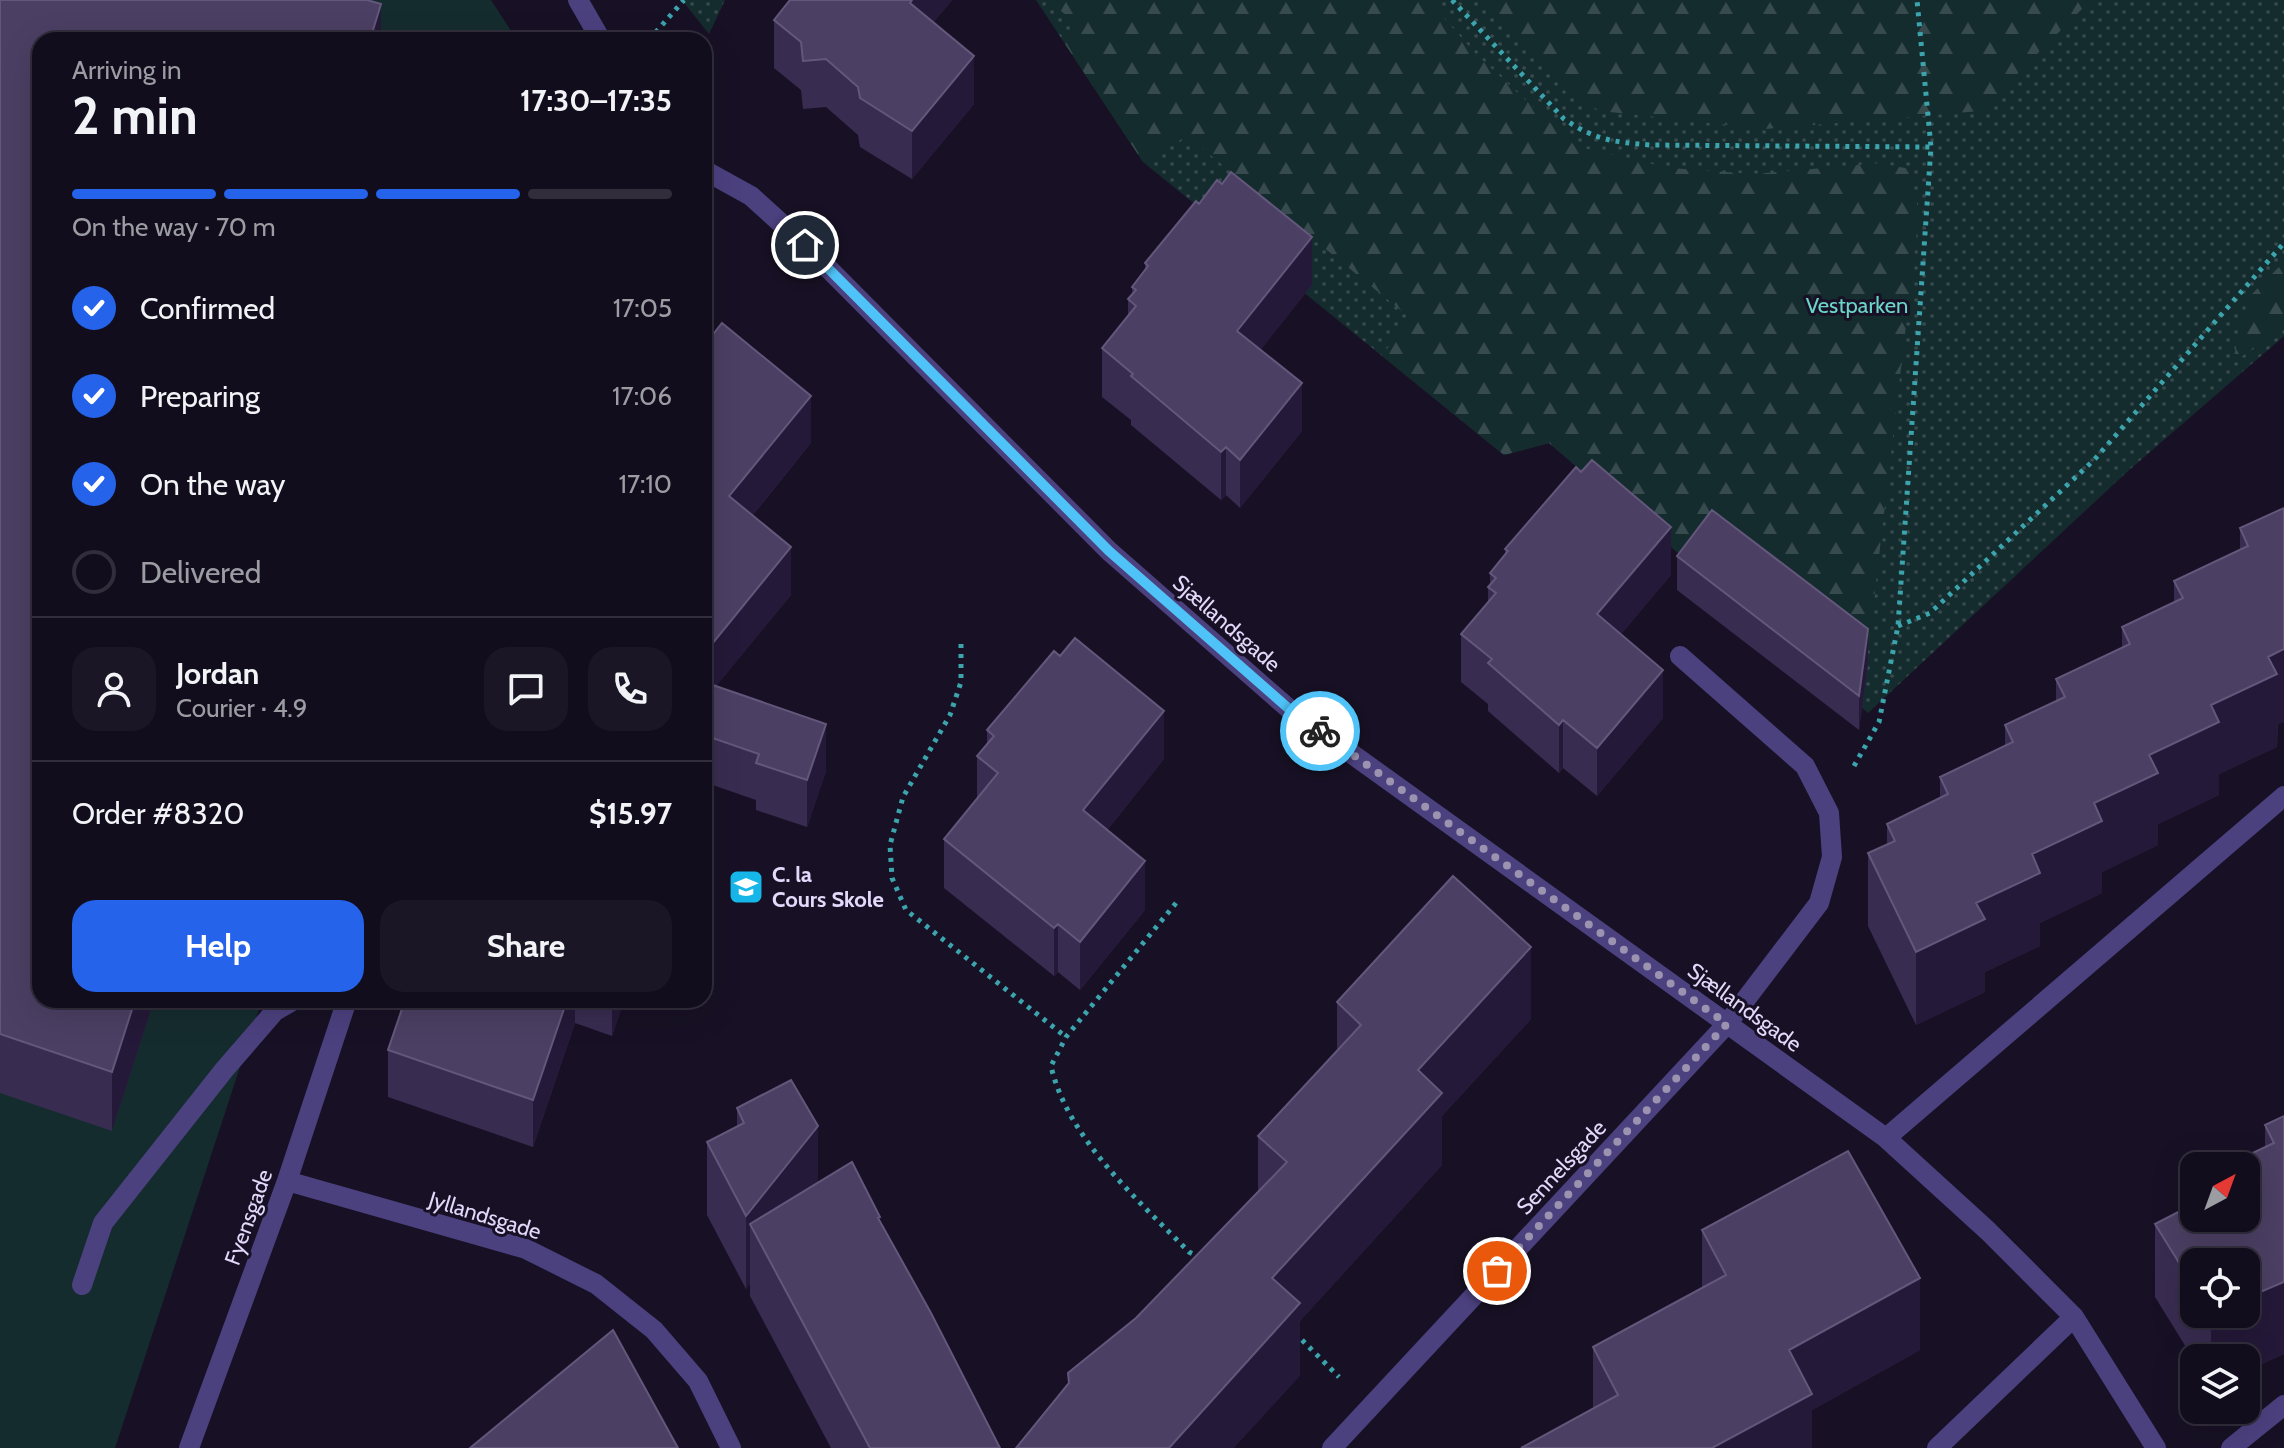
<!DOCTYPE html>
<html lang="en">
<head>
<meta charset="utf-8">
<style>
  :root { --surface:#120d1c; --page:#1b1625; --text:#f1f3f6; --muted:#9c9ca3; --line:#312d3b; --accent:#2563eb }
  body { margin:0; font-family:Cabin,sans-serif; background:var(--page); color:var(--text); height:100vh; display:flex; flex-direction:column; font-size:30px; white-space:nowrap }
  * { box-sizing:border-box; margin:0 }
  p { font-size:26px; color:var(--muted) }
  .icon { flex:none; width:44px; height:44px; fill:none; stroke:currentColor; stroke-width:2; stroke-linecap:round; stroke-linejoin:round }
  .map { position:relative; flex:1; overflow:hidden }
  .details { position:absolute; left:32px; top:32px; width:680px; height:976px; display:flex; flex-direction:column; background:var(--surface); border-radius:24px; box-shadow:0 8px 32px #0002,0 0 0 2px var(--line) }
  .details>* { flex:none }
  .needle { width:52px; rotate:41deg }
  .buttons { position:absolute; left:2180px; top:1152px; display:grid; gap:16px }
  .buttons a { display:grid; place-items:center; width:80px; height:80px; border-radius:16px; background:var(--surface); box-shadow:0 8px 32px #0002,0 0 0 2px var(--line); font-size:40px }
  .pin { position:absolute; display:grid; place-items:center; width:68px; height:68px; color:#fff; margin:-34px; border:4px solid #fff; border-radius:50%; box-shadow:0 2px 8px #0007 }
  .courier { position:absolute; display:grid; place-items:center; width:80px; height:80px; margin:-40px; border:6px solid #4fc3f7; border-radius:50%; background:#fff; color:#222; box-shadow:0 2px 10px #0007 }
  .headline em { font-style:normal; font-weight:800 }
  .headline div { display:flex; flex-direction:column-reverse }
  .headline { display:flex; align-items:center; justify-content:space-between; height:136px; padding:0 40px }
  h1 { font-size:52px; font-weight:800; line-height:60px }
  .bar { display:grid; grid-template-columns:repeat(4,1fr); gap:12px 8px; align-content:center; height:96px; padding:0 40px }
  .bar i { height:10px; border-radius:6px; background:var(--line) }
  .bar .selected { background:var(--accent) }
  .bar p { grid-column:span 4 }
  .line { display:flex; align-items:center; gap:20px; padding:0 40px; border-top:2px solid var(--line) }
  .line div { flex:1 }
  .round { display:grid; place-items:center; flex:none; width:84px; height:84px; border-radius:24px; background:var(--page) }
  ol { padding:0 40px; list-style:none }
  li { display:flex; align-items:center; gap:24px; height:88px }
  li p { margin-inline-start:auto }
  li .icon { padding:8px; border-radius:50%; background:var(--accent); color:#fff; stroke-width:4 }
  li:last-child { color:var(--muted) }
  li i { width:44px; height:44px; border:4px solid var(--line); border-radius:50% }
  .primary-button { display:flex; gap:16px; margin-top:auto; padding:16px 40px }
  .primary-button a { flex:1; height:92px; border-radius:24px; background:var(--accent); color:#fff; font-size:32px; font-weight:800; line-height:92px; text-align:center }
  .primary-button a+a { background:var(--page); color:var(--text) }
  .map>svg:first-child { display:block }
  .green { fill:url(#green-dots) }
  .forest { fill:url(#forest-firs) }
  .pitch { fill:#152c2e }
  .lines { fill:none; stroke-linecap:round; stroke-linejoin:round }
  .path { stroke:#3ba4ad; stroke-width:5; stroke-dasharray:4 6; stroke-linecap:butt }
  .service { stroke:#4c417f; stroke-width:20 }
  .minor { stroke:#4c417f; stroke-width:20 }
  .wall { fill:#392c51; fill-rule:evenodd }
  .shaded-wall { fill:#241938 }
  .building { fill:#4b3f63; stroke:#63577b; stroke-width:2 }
  .done { stroke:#9b93b0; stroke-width:8; stroke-dasharray:0 14.4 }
  .route { stroke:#4fc3f7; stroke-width:10 }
  .labels { text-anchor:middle; stroke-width:6; stroke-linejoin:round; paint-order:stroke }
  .park-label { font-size:22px; fill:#6bd5ca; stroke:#181125 }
  .street-label { font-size:22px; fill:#e2d9fb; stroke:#181125 }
  .poi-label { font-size:22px; font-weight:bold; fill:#e2d9fb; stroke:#181125; text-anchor:start }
</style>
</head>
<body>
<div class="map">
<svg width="2284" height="1448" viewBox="0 0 2284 1448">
  <defs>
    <pattern id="green-dots" width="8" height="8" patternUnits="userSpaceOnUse" patternTransform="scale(2)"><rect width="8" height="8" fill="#152c2e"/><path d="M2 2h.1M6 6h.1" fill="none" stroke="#374a4d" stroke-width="1.8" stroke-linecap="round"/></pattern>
    <pattern id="forest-firs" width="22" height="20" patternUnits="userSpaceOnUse" patternTransform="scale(2)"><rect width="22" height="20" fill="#152c2e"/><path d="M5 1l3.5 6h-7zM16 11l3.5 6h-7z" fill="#374a4d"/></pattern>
  </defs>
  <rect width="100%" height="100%" fill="#181125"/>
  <!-- green -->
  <path class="green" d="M682,0H725L709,34Z
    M1036,0H2284V336L2128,471L1868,713L1549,443L1504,455L1143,162Z"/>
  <!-- forest -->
  <path class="forest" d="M1047,0H1428L1475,53L1575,146L1670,168L1754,174L1880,163L1910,169L1919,214L1867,659L1711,581L1549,443L1504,455L1382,356L1409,317L1187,136L1143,162L1065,44L1081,27Z
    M1480,0H2087L2086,5L1980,111L1765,129L1601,111L1570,96Z
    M2284,262V324L2232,364L2248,298Z"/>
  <!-- pitch -->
  <path class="pitch" d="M0,0H491L517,40H40V1000H262L115,1448H0Z"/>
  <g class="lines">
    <!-- path -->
    <path class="path" d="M1452,0L1564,119C1595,140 1613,142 1650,145L1931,147
      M649,40L684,0
      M1898,626L1930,613L2094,460L2284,243
      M961,644V682L950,715L903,797L890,845L892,878L906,910L1066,1037
      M1854,766L1879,722L1898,626L1931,147L1917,0
      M1176,903L1066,1037L1051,1066C1067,1138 1139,1201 1189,1252L1201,1258
      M1295,1333L1339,1377"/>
    <!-- service -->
    <path class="service" d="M1680,656L1805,766L1829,813L1832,857L1819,903L1727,1024
      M82,1285L103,1223L224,1070L275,1011L294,1000"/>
    <!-- minor -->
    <path class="minor" d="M578,0L601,40
      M704,170L751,196L805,245L1109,551L1288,708L1886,1138L1988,1231L2074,1317L2156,1448
      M1886,1138L2284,796
      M287,1181L526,1249L596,1284L654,1330L698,1381L731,1448
      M189,1448L287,1181L347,1000
      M1332,1448L1727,1024
      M1937,1448L2074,1317
      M2231,1448L2284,1405"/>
  </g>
  <!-- wall -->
  <path class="wall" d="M0,0L381,40L40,1000H154L112,1131L0,1093Z
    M790,0H952L933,23L974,104L912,179L860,147L858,135L826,107L803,109L801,90L774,68V20Z
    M1145,263L1312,285L1260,350L1302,431L1240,508L1226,495L1221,500L1131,425V420L1102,397V348L1128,316V299L1132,295V287L1145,270Z
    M704,339L811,443L752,516L791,595L716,686L826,771L807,827L756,810V800L704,782Z
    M2284,508L2277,747L2219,774V795L2158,824V845L2102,872V893L2040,923V946L1985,972V992L1916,1025L1868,926V853L1887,845V824L1940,798V777L2005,745V725L2056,701V679L2122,648V627L2174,602V581L2240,550V528Z
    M1505,549L1671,575L1621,634L1663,718L1597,796L1563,768L1559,773L1488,711V704L1461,682V634L1488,603V587L1490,585V573L1505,555Z
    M1677,556L1868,664L1859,730L1677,590Z
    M987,730L1164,759L1107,830L1145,910L1080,990L1058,972L1054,976L944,888V839L977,799V756L987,744Z
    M405,1000H624L612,1036L575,1023L533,1147L388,1097V1050Z
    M1337,1002L1531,1019L1442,1116V1165L1300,1321V1376L1068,1385V1373L1136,1318L1258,1191V1136L1337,1051Z
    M737,1108L818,1183L880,1222L1000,1448H831L750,1296V1284L746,1289L707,1215V1142L737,1126Z
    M2284,1116V1354L2246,1371V1358H2194V1360L2155,1297V1224L2194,1218L2265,1147V1125ZM2194,1262L2246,1314H2194Z
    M1702,1230L1920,1350L1812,1410V1448L1593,1409V1347L1702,1288Z"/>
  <!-- shaded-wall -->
  <path class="shaded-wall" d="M912,0H952L910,51V3Z
    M381,4V40H370Z
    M974,56V104L912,179V131Z
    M1312,237V285L1237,380V331Z
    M1302,383V431L1240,508V460Z
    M811,396V443L729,544V496Z
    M1226,447V495L1221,500V452Z
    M1671,527V575L1597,662V614Z
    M791,547V595L704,701V654Z
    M1868,629V664L1859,730V696Z
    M2284,649V722L2277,725V747L2219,774V795L2158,824V845L2102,872V893L2040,923V946L1985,972V992L1916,1025V952L1976,903L2032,854L2268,657Z
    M1663,670V718L1597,796V748Z
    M1164,711V759L1083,859V810Z
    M1563,720V768L1559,773V725Z
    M826,724V771L807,827V780Z
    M1145,861V910L1080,990V942Z
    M1058,924V972L1054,976V928Z
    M1531,947V1019L1442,1116V1165L1300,1321V1376L1234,1448H1169L1272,1278L1418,1070Z
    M135,1000H154L112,1131V1072Z
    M567,1000H575V1023L533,1147V1100Z
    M612,1000H624L612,1036Z
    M818,1126V1198L750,1224V1284L746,1289V1216Z
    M1920,1278V1350L1812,1410V1448H1712L1789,1350Z
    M2284,1282V1354L2246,1371V1358H2211V1314H2246V1298Z"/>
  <!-- building -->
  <path class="building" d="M0,0H367L381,4L370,40H40V1000H135L112,1072L0,1034Z
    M790,0H912L910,3L974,56L912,131L860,98L858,87L826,59L803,61L801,42L774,20Z
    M1231,172L1312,237L1237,331L1302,383L1240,460L1226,447L1221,452L1131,376L1133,374L1102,348L1136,306L1128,299L1136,290L1132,287L1148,266L1145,263L1196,201L1199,204L1217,180L1222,184Z
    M722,323L811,396L729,496L791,547L704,654V339L707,342Z
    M1592,460L1671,527L1597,614L1663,670L1597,748L1563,720L1559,725L1488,663L1492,659L1461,634L1496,593L1488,587L1496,578L1490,573L1508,551L1505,549L1576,467L1581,472Z
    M2284,508V649L2268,657L2277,674L2211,705L2219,722L2149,755L2158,773L2094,803L2102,821L2032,854L2040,873L1976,903L1985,919L1916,952L1868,853L1895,841L1887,824L1948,794L1940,777L2013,742L2005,725L2065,697L2056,679L2130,644L2122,627L2183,598L2174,581L2248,546L2240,528Z
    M1712,510L1868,629L1859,696L1677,556Z
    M1075,638L1164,711L1083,810L1145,861L1080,942L1058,924L1054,928L944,839L998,773L977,756L994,736L987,730L1054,651L1060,656Z
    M704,682L826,724L807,780L756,763L759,754L704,735Z
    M1453,876L1531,947L1418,1070L1442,1093L1272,1278L1300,1303L1169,1448H1016L1069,1383L1068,1373L1136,1318L1287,1162L1258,1136L1361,1025L1337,1002Z
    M405,1000H567L533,1100L388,1050Z
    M791,1080L818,1126L746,1216L707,1142L744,1123L737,1108Z
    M2284,1116V1282L2246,1298V1262H2194V1287L2155,1224L2194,1204V1218H2246V1166H2225L2274,1143L2265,1125Z
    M1848,1151L1920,1278L1789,1350L1812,1394L1712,1448H1521L1618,1395L1593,1347L1726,1275L1702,1230Z
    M852,1162L880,1217L878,1218L931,1313L1000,1448H870L750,1224Z
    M613,1330L678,1448H470Z"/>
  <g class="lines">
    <!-- done -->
    <path class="done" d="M1320,731L1727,1024L1497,1271"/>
    <!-- route -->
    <path class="route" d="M805,245L1109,551L1288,708L1320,731"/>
  </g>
  <!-- icons -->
  <defs>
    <symbol id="school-square" viewBox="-11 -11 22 22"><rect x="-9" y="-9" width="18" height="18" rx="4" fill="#17b6e9" stroke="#181125"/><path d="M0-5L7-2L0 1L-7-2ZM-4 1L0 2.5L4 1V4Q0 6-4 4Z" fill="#fff"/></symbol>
  </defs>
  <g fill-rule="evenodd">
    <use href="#school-square" x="726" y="867" width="40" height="40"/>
  </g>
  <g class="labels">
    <!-- park labels -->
    <g class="park-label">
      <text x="1857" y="313">Vestparken</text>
    </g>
    <!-- street labels -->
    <g class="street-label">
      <text transform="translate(1227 623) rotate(41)" y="8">Sjællandsgade</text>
      <text transform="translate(1745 1007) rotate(36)" y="8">Sjællandsgade</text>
      <text transform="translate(1561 1167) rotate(-47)" y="8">Sennelsgade</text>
      <text transform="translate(485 1215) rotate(17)" y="8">Jyllandsgade</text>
      <text transform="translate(248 1217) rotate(-70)" y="8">Fyensgade</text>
    </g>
    <!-- poi labels -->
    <g class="poi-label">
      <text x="772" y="882">C. la<tspan x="772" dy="25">Cours Skole</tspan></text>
    </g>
  </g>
</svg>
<div class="buttons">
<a><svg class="needle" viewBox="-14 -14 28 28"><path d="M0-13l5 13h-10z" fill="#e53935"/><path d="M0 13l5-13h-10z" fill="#9c9ca3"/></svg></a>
<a><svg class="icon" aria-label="locate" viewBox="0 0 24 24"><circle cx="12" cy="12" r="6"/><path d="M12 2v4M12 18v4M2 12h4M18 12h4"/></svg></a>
<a><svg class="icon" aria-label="layers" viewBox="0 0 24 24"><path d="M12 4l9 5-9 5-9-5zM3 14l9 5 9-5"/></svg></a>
</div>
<div class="pin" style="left:1497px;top:1271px;background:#ea580c"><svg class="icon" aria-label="bag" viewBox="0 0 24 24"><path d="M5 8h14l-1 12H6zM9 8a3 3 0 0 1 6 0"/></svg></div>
<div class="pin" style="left:805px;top:245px;background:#1f2937"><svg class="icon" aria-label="home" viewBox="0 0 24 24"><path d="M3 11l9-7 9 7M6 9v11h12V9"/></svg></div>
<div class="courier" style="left:1320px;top:731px"><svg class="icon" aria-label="bike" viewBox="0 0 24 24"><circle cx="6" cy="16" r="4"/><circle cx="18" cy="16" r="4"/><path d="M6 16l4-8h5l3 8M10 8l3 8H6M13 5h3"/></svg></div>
<section class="details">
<div class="headline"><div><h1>2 min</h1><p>Arriving in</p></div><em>17:30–17:35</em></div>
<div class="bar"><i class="selected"></i><i class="selected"></i><i class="selected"></i><i></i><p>On the way · 70 m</p></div>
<ol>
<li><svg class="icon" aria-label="check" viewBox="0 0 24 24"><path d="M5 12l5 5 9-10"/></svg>Confirmed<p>17:05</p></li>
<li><svg class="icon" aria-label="check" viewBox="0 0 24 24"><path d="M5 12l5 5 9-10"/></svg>Preparing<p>17:06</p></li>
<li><svg class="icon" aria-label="check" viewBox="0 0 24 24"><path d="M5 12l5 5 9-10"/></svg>On the way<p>17:10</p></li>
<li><i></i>Delivered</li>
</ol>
<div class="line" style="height:144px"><a class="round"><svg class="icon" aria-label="person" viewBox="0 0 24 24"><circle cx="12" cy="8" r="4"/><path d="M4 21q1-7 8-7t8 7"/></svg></a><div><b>Jordan</b><p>Courier · 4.9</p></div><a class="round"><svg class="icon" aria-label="chat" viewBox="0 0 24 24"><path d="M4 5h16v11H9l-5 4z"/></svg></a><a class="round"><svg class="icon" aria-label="phone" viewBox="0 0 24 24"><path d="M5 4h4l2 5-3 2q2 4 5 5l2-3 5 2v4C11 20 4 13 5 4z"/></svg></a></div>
<div class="line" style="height:104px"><div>Order #8320</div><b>$15.97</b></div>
<div class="primary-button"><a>Help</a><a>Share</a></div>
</section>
</div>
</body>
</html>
